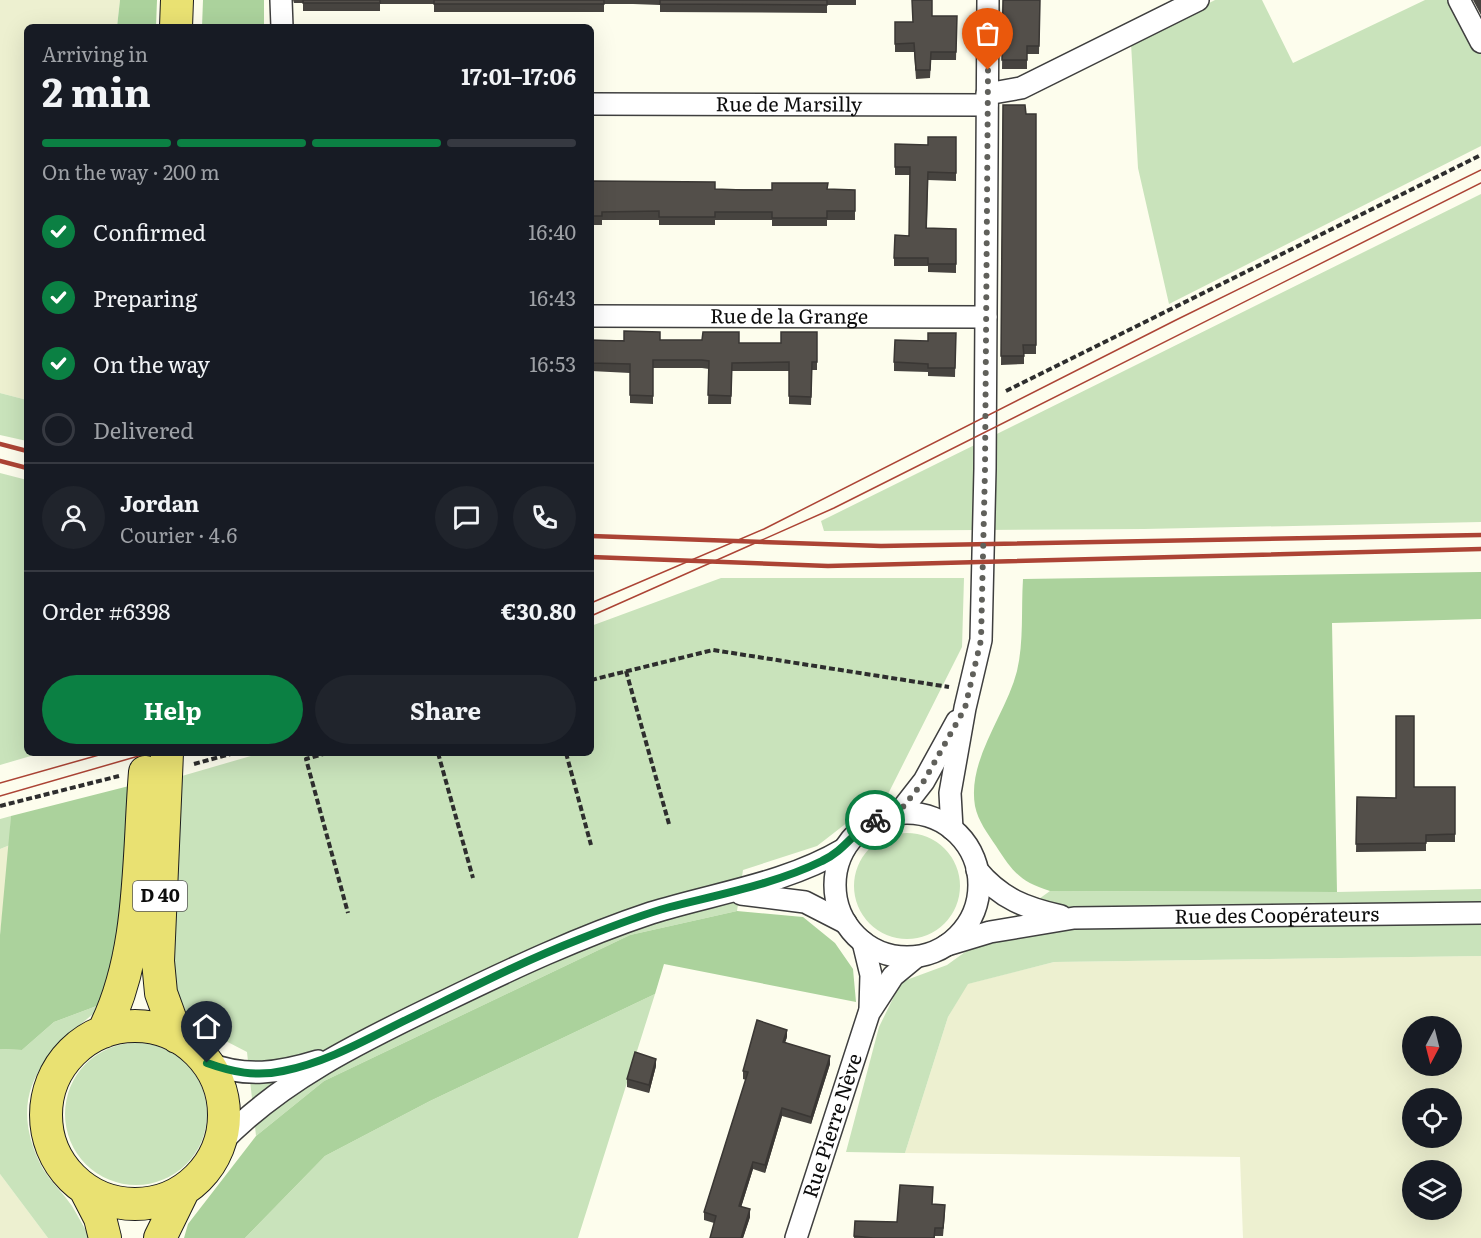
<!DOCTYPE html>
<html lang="en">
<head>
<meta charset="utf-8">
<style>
  :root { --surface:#171b24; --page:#20242c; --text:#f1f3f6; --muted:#9ea1a6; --line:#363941; --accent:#0b8043 }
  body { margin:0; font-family:Literata,serif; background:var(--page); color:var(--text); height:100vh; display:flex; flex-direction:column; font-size:22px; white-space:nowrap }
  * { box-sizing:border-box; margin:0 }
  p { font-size:20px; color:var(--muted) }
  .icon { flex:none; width:33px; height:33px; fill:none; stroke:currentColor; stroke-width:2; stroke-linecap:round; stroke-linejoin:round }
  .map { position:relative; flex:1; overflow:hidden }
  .panel { position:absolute; left:24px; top:24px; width:570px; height:732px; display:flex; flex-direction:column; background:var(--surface); border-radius:9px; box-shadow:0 6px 24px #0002 }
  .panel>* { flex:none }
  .needle { width:39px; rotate:187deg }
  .buttons { position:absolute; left:1402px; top:1016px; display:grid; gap:12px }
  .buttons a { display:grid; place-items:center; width:60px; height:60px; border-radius:50%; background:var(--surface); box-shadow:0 6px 24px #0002; font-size:30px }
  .pin { position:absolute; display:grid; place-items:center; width:51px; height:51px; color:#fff; margin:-62px -26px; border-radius:50% 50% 50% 0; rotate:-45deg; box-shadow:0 0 6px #0007 }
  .pin .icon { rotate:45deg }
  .courier { position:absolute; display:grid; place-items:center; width:60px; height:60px; margin:-30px; border:4px solid #0b8043; border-radius:50%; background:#fff; color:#222; box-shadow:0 2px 8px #0007 }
  .overview em { font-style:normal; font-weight:700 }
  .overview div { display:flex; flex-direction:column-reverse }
  .overview { display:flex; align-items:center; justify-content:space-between; height:102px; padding:0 18px }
  h1 { font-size:39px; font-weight:700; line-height:45px }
  .bar { display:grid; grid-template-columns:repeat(4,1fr); gap:9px 6px; align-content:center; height:72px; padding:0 18px }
  .bar i { height:8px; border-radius:4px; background:var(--line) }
  .bar .on { background:var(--accent) }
  .bar p { grid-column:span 4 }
  .line { display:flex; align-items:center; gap:15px; padding:0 18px; border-top:2px solid var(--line) }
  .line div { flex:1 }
  .round { display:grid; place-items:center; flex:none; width:63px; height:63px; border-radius:32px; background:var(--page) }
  ol { padding:0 18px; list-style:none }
  li { display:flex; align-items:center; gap:18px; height:66px }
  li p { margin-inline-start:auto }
  li .icon { padding:6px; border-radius:50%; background:var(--accent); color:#fff; stroke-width:4 }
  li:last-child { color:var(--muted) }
  li i { width:33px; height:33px; border:3px solid var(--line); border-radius:50% }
  .button { display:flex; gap:12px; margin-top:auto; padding:12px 18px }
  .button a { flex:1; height:69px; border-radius:36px; background:var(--accent); color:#fff; font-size:24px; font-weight:700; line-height:69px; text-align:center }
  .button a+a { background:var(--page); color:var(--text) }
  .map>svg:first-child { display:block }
  .farmland { fill:#edf0d0; fill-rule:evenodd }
  .green { fill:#c9e3bb }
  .forest { fill:#abd29c }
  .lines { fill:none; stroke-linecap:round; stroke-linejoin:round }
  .street-casing { stroke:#3f3f3f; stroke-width:24 }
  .primary-casing { stroke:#1d1d1d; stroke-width:34 }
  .path { stroke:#2e2e2e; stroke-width:4; stroke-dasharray:6 3; stroke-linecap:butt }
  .street { stroke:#fff; stroke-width:21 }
  .primary { stroke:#e9e172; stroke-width:32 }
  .tram { stroke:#ac4435; stroke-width:1.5 }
  .rail { stroke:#ac4435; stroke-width:4.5 }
  .wall { fill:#474440 }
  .shaded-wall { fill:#3a3734 }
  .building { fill:#534f4a; stroke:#3a3734; stroke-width:1.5 }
  .done { stroke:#60605b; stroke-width:6; stroke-dasharray:0 10.8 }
  .route { stroke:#0b8043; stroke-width:8 }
  .labels { text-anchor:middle; stroke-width:6; stroke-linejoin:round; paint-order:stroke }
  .shield { fill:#fff; stroke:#555; stroke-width:1.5 }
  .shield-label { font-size:18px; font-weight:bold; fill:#0c0c0c }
  .street-label { font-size:20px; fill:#0c0c0c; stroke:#fff }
</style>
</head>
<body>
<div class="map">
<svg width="1481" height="1238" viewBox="0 0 1481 1238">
  <rect width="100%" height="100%" fill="#fdfded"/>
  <!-- farmland -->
  <path class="farmland" d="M0,0H120L117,27H27V400L0,393Z
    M10,845L0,935V849Z
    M1481,956V1238H1243L1240,1157L905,1153L948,1017L967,984L1054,962ZM1413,1026H1452V1065H1413ZM1413,1098H1452V1137H1413ZM1413,1170H1452V1209H1413Z
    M0,1174L48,1238H0Z"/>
  <!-- green -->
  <path class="green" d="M1215,0H1262L1293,63L1425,0H1455L1481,51V146L1169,304L1138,168L1131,43Z
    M1481,194V522L1144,529L824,531L821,521Z
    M0,393L27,400V441L0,435Z
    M0,473L27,480V753H41L0,765Z
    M721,578H964L962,647L885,800L857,815L817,846L743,870L737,911L630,935L324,1081L256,1136L247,1052L191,1023L171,979L172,900L182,776L261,753H591V626Z
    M11,816L10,845L0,849V819Z
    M854 886a53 53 0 1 1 106 0a53 53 0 1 1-106 0Z
    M1481,889V956L1054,962L968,984L948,1017L905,1153L846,1152L879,1027L901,982L947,965L1050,891L1337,892Z
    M655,994L578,1238H245L325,1156L430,1101Z
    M110,1001C49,1047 1,1090 43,1169C51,1182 63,1193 72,1206C78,1216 84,1227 90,1238H48L0,1174V1049L22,1050L54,1022Z
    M65 1114a71 71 0 1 1 142 0a71 71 0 1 1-142 0Z"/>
  <!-- forest -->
  <path class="forest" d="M120,0H157L156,27H117Z
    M203,0H264V27H202Z
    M1481,572V619L1332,623L1337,892L1050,891C1020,882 1013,872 996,846C988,834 978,821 975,806C967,759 1006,715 1017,671C1024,642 1021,609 1023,579Z
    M129,786L123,923L110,1001L54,1022L22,1050L0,1049V935L11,816Z
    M737,911L803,917L835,943L853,969L856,1002L664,964L655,994L430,1101L325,1156L245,1238H184L188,1224L256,1136L324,1081L630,935Z"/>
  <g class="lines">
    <defs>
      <g id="street">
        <path d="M281,0L282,27"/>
        <path d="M1459,0L1481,42"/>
        <path d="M987,94L1021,88L1198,0"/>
        <path id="s1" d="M591,104L987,105"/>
        <path id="s2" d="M591,316L986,317"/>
        <circle cx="907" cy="885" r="72"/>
        <path d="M899,813L924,781L957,721"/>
        <path d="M952,829L950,793L965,708L981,640L985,469L988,0"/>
        <path d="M977,870C1001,899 1026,908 1061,916"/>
        <path d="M741,894L805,902L846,923"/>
        <path d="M863,942L871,975L870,1009"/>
        <path id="s3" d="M947,945L990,932L1074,918L1481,913"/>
        <path d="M207,1063C246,1078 279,1073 318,1061"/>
        <path d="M219,1145C280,1080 364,1040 443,1002C511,969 579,937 651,913C715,893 785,884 844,849"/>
        <path id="s4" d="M796,1238L869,1013L893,976L916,957"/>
      </g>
      <path id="primary" d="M176,27L177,0
        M167,753L158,961L161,993L177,1037
        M46 1115a89 89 0 1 1 178 0a89 89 0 1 1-178 0Z
        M103,1032C143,955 138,857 145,772
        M85,1189L100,1218L105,1238
        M160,1238L183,1191"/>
    </defs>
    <!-- street casing -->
    <use href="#street" class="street-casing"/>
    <!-- primary casing -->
    <use href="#primary" class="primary-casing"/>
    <!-- path -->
    <path class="path" d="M1006,391L1481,155
      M626,671L669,824
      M591,680L713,650L949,687
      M327,753L306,759L348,913
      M438,753L473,878
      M566,753L591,845
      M194,764L234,753
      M0,806L119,776"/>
    <!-- street -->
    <use href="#street" class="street"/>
    <!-- primary -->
    <use href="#primary" class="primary"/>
    <!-- tram -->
    <path class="tram" d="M591,603L764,529L1176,320L1481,170
      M591,616L834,508L1481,183
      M0,783L106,753
      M0,796L149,753"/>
    <!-- rail -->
    <path class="rail" d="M0,444L27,451
      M0,461L27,468
      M591,536L881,546L1481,535
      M591,557L828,566L1481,549"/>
  </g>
  <!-- wall -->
  <path class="wall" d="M293,0H856V5H827V13L660,12V5L633,4H604V12H434V4H380V11H303V3H294Z
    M1003,0H1040L1039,54H1027V69H1002Z
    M1473,0H1481V15Z
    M932,16H957L956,60H931L930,78L916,79L914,52H895V22H913Z
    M1003,105L1026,114H1036V354H1024V364L1001,365Z
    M956,137V181L928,180L927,228L956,229V273L928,272V266H894V258L909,236L910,175H895V144L928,145Z
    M591,181L715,189L855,190V220H827V226H772V220H715V225H659V220H602V225H591Z
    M817,332V370H812L811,405L789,404V371H732L731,404H708L709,369L702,368H653V404L630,403V373L591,371V340H660L739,343H781Z
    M956,333L955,377L928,376V372L894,371V362L928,341Z
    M1414,787H1455V842H1426V851L1356,852L1357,797L1396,798Z
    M787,1037L785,1042L830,1064L811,1124L782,1116L765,1173L753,1169L741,1207L750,1217L743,1238H710L714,1223L704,1220V1212L746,1080L743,1079V1071Z
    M656,1066L649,1093L627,1087V1079Z
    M933,1195L932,1204L945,1213L943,1236H935V1238H854L855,1221L897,1222Z"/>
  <!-- shaded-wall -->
  <path class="shaded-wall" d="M787,1030V1037L783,1049V1042Z
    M830,1056V1064L811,1124V1117Z
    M656,1059V1066L649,1093V1085Z
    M782,1108V1116L765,1173V1165Z
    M753,1162V1169L739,1214V1206Z
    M750,1209V1217L743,1238H741Z"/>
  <!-- building -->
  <path class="building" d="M303,0H380V3H303Z
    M434,0H604V4H434Z
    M660,0H827V5L660,4Z
    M912,0H932V16H957L956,52H931L930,70H916L914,43L895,44V22H913Z
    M1003,0H1040L1039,46H1027V60H1002Z
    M1003,105H1025L1026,114H1036V345H1023L1024,356H1001Z
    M928,137H956V173L928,172L926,228L956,229V264H928V258H894L895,235L909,236L910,167H895V144L928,145Z
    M591,181L715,182V189L743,190H772V183H828L827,189L855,190V211H827V218H772V212H715V217H659V211L602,212V216H591Z
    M624,331L660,332V340H702L703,332H739V343H781V332H817V362H812L811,397L789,396V362L732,363L731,396L708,395L709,361L702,360H653V396L630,395V364L591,363V340L624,341Z
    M928,333H956L955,368H928V364L894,362L895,340L928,341Z
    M1396,716H1414V787H1455V834L1426,835V843L1356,844L1357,797L1396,798Z
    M757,1020L787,1030L783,1042L830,1056L811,1117L782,1108L765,1165L753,1162L739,1206L750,1209L741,1238H710L716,1216L704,1212L748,1072L743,1071Z
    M635,1052L656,1059L649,1085L627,1079Z
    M900,1185L933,1187L932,1204L945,1205L943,1228H935L934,1238H873L854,1236L855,1221L897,1222Z"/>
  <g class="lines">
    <!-- done -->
    <path class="done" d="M875,820L898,813L924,781L965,708L981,640L985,469L988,70"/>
    <!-- route -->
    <path class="route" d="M207,1063C232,1072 256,1077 283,1071C328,1062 367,1039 408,1019C465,991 521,962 580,939C610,927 640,915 670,907C721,894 775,884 822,861C846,850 854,830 875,820"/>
  </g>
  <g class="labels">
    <!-- shield labels -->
    <rect class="shield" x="133" y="881" width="54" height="30" rx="4.5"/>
    <g class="shield-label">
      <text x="160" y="902">D 40</text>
    </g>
    <!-- street labels -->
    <g class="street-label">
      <text dy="7" stroke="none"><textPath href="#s1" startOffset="198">Rue de Marsilly</textPath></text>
      <text dy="7" stroke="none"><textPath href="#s2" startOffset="198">Rue de la Grange</textPath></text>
      <text dy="7" stroke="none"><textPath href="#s3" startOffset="333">Rue des Coopérateurs</textPath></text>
      <text dy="7" stroke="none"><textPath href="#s4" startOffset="118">Rue Pierre Nève</textPath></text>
    </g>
  </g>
</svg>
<div class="buttons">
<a><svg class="needle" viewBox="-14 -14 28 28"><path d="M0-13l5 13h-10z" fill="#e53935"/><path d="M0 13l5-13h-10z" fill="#9ea1a6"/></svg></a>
<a><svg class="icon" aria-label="locate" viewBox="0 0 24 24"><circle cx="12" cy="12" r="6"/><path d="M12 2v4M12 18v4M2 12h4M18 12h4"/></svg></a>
<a><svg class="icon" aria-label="layers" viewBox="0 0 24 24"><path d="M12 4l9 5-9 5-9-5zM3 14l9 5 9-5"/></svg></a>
</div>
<div class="pin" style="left:988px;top:70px;background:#ea580c"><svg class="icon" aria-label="bag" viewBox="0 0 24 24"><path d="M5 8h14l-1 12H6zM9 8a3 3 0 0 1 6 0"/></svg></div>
<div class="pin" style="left:207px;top:1063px;background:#1f2937"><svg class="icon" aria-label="home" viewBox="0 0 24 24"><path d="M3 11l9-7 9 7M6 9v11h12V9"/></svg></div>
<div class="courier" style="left:875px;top:820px"><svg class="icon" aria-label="bike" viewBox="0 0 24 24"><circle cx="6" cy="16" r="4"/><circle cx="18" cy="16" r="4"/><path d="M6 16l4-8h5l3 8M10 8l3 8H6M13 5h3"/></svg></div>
<section class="panel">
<div class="overview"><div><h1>2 min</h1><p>Arriving in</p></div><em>17:01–17:06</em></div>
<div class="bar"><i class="on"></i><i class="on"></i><i class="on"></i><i></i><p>On the way · 200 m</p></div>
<ol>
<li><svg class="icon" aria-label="check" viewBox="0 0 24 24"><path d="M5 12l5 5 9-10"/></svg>Confirmed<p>16:40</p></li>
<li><svg class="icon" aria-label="check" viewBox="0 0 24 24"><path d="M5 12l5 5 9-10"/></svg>Preparing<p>16:43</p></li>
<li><svg class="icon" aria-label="check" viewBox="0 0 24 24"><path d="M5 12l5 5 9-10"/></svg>On the way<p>16:53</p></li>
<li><i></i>Delivered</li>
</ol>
<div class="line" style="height:108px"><a class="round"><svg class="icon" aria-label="person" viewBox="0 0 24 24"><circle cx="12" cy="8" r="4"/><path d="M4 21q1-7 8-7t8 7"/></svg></a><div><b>Jordan</b><p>Courier · 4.6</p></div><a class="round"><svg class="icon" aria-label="chat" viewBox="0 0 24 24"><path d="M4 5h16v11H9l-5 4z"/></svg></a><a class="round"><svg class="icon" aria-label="phone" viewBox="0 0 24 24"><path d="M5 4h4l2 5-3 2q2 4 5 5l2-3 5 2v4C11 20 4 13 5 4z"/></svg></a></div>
<div class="line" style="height:78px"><div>Order #6398</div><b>€30.80</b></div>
<div class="button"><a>Help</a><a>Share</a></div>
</section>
</div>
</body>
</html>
